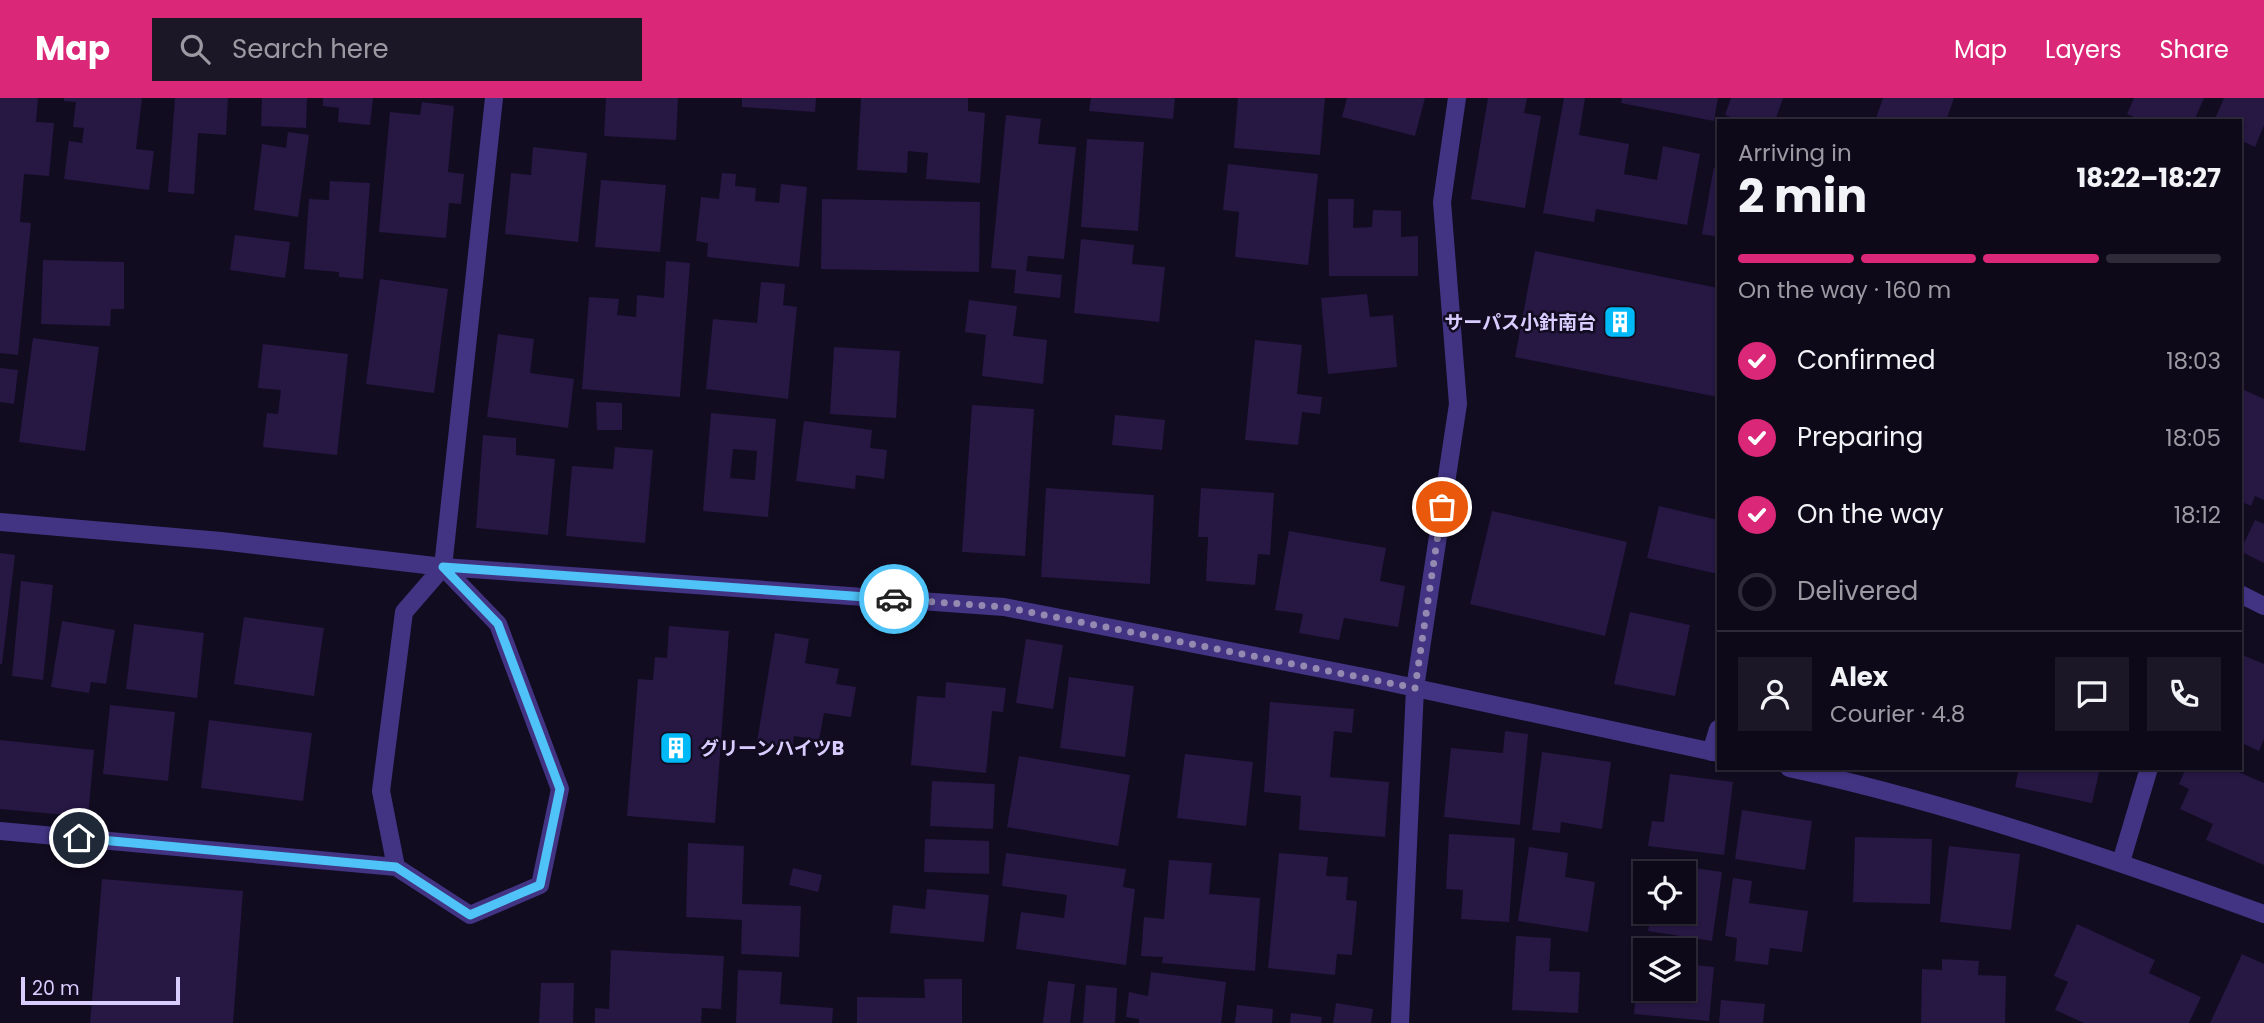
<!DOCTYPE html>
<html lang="en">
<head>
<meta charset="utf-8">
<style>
  :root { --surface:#0e0919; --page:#1c1726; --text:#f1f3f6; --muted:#9b9aa2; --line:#2e2a38; --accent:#db2777 }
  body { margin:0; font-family:Poppins,"Noto Sans JP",sans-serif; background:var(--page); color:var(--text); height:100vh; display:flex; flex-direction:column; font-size:26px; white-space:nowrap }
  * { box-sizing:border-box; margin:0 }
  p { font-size:23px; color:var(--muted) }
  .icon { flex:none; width:38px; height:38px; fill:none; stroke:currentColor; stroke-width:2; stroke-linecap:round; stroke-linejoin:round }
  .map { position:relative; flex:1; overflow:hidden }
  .panel { position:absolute; left:1717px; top:21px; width:525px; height:651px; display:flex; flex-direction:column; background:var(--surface); border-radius:0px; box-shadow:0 2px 5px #0004,0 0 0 2px var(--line) }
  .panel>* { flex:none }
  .tools { position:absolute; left:1633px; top:763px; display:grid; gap:14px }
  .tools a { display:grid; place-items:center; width:63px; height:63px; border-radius:0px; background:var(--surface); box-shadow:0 2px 5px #0004,0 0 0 2px var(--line); font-size:35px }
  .scale { position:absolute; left:21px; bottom:18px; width:159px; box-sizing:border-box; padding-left:7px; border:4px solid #d9ccff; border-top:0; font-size:19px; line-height:24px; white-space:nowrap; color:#d9ccff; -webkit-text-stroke:5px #120c21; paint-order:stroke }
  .pin { position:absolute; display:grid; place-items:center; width:60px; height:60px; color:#fff; margin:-30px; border:4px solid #fff; border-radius:50%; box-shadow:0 2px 7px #0007 }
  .courier { position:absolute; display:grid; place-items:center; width:70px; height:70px; margin:-35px; border:5px solid #4fc3f7; border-radius:50%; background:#fff; color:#222; box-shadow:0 2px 9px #0007 }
  .summary em { font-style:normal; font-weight:700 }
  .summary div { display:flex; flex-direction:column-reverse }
  .summary { display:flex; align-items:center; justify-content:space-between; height:119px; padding:0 21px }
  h1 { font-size:46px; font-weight:700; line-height:52px }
  .bar { display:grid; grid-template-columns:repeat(4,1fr); gap:10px 7px; align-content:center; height:84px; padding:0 21px }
  .bar i { height:9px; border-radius:5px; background:var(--line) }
  .bar .active { background:var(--accent) }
  .bar p { grid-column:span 4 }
  .line { display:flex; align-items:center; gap:18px; padding:0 21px; border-top:2px solid var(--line) }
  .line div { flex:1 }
  .round { display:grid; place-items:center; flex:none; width:74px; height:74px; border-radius:0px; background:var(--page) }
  ol { padding:0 21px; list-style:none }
  li { display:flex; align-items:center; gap:21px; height:77px }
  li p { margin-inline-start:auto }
  li .icon { padding:7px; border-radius:50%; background:var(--accent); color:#fff; stroke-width:4 }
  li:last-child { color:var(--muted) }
  li i { width:38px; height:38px; border:4px solid var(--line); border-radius:50% }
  header { display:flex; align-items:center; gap:42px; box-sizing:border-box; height:98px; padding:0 35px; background:var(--accent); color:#fff }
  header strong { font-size:33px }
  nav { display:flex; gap:38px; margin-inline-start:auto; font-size:24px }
  .search { width:490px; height:63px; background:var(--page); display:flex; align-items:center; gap:18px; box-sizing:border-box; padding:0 24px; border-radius:0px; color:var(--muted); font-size:26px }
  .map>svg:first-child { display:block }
  .building { fill:#261743; fill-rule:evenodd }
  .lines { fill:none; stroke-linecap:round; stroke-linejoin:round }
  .minor { stroke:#423483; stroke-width:18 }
  .done { stroke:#9389b1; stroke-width:7; stroke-dasharray:0 12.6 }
  .route { stroke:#4fc3f7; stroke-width:9 }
  .labels { text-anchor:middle; stroke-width:5; stroke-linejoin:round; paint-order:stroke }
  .poi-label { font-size:19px; font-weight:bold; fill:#d9ccff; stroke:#120c21; text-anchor:end }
</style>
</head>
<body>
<header>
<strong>Map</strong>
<div class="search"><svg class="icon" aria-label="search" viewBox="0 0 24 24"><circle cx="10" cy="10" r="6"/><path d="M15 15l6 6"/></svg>Search here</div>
<nav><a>Map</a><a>Layers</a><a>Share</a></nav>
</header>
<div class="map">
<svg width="2264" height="925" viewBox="0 0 2264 925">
  <rect width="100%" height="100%" fill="#120c21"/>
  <!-- building -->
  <path class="building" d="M0,0H38L36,24L54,25L49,78L24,76L20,124L31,125L18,257L0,255Z
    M64,0H142L136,51L154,53L149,92L64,81L69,43L82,45L84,30L73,29L76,4L64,3Z
    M175,0H228L226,37L198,35L194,96L168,94Z
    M262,0H307L306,30L261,28Z
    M323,0H373L370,27L338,24L339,10L323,8Z
    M606,0H678L676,42L604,38Z
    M742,0H816L815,14L742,9Z
    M861,0H968V13L985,15L980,85L926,81L928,55L908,53L907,75L857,72Z
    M1091,0H1175L1173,21L1089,13Z
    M1238,0H1325L1320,57L1234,50Z
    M1347,0H1425L1415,38L1342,19Z
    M1488,0H1527L1524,15L1541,18L1525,110L1471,101Z
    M1564,0H1585L1579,37L1629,46L1624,76L1657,82L1663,48L1700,56L1687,127L1596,111L1594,124L1543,115Z
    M1622,0H1718L1714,23L1621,5Z
    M1731,0H1783L1775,23H1742L1725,17Z
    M1883,0H1954L1946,23H1875Z
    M2134,0H2204L2194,23H2143L2127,16Z
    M2224,0H2264V27L2255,49L2240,42V23H2214Z
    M422,4L454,8L448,74L464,76L461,106L449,105L446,140L379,134L390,14L420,17Z
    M1006,17L1041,21L1038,46L1076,49L1064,161L1028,158L1026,173L1062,177L1060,200L1014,195L1016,172L991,170Z
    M288,34L309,37L298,119L254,112L262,46L286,50Z
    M1087,41L1144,44L1138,133L1081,129Z
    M533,49L587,55L578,144L505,136L511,75L531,77Z
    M1228,66L1318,76L1308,167L1235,159L1239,114L1223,112Z
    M1714,69L1718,70V139L1702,136Z
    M722,75L736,76L735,88L756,90L755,103L779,105L781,86L807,89L799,169L707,159L708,145L696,143L701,99L719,101Z
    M601,82L666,87L660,154L595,149Z
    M330,83L370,85L363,181L339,179V174L304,171L309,101L329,102Z
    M822,101L980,104L979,174L821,171Z
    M1328,101H1354L1353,130L1372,129L1373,112L1401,113V139L1418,138V178H1329Z
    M235,137L290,144L285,180L230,172Z
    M1081,141L1134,147L1132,166L1165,169L1159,224L1074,215Z
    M1535,153L1718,190V299L1515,259Z
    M43,162L124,164V211H111L110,228L41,226Z
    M666,163L690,165L680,299L582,291L589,199L619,201L617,217L636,219L637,197L664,200Z
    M380,181L448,191L434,295L366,286Z
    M761,184L785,186L783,207L797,209L788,301L706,291L713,221L757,225Z
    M1367,196L1370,219L1393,217L1397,269L1328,276L1321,200Z
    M969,202L1017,208L1013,238L1047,242L1043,286L982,278L986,237L965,234Z
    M498,236L534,241L530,275L574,281L568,330L487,319Z
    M33,240L99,249L85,353L19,344Z
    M1255,242L1302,247L1297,296L1322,299L1320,316L1302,314L1298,347L1245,342Z
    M263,246L348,256L337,357L263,349L267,315L278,316L281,292L258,290Z
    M834,249L900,253L896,320L830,316Z
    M0,270L18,272L14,306L0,304Z
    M2240,290L2264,301V402L2255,398L2251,408L2240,403Z
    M596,304L622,305V332H597Z
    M972,307L1034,311L1025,458L962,454Z
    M711,315L776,321L768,419L703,413ZM733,351L757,353L755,382L730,380Z
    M1115,317L1165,322L1162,352L1112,347Z
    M804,323L872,332L870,350L887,352L884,381L856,377L855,391L796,383Z
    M483,337L516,340V357L555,361L548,437L476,430Z
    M615,349L653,352L645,445L566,438L572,368L613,371Z
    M1046,390L1154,397L1150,486L1041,479Z
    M1201,390L1274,395L1270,457L1258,456L1255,487L1206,483L1208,439H1198Z
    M1659,408L1718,422V476L1647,460Z
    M1492,413L1627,444L1605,538L1470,506Z
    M2255,422L2264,426V465L2240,453Z
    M1289,433L1386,450L1380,483L1405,488L1398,529L1344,520L1339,542L1299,535L1303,516L1275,512Z
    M0,455L15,457L2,566H0Z
    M21,483L53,487L43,582L12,578Z
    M1630,514L1690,527L1675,598L1614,586Z
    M244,519L324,530L314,598L234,586Z
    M62,523L115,532L106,586L91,584L89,595L51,589Z
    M134,526L204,535L197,600L126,591Z
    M669,528L729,533L715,725L627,718L638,581L653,582L655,559L667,560Z
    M775,535L809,541L805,565L839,571L836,586L856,589L851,619L824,615L819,642L794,638L792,650L757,644Z
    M1026,541L1063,547L1053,611L1016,605Z
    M2240,556L2264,566V641L2259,653L2240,644Z
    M1069,579L1134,588L1125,659L1060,650Z
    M946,584L1006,590L1003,614L992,613L986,675L911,667L917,598L945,600Z
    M1270,604L1354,611L1352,635L1334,633L1330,679L1389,684L1385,739L1299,732L1301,698L1264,694Z
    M110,607L175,614L168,683L103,676Z
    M209,622L312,635L303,703L201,690Z
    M1505,633L1528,636L1520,727L1444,719L1451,650L1503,655Z
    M0,642L94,652L88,719L0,711Z
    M1542,654L1611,664L1602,731L1561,724L1560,735L1532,732Z
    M1185,656L1253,664L1246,728L1177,720Z
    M1019,658L1130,677L1118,748L1007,729Z
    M2019,670H2100L2092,705L2015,689Z
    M2186,670H2229L2264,685V767L2206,742L2213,726L2180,711L2189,691L2179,686Z
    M1670,676L1733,684L1724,757L1648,748L1652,723L1664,724Z
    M932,683L995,686L993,731L930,728Z
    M1742,712L1812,723L1805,772L1735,761Z
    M1449,736L1515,740L1509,824L1461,821L1463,792L1446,791Z
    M1855,739L1932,741L1930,806L1853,804Z
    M925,741L989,743V776L924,774Z
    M688,745L744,748L742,806L801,808L799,859L741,856L742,822L686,819Z
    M1949,748L2020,756L2011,832L1940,824Z
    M1529,749L1568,755L1565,779L1595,784L1588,834L1518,823Z
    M1006,755L1126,771L1123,789L1135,791L1126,867L1016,851L1021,814L1064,820L1067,797L1002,788Z
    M1279,755L1328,759L1326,778L1348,779L1346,802L1357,803L1352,857L1337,856L1335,877L1268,870Z
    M1169,762L1212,765L1209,796L1260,800L1255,873L1162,865L1163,859L1141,858L1144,819L1164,821Z
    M1658,765L1722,774L1712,843L1648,833L1651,814H1684V775H1656Z
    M793,770L822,777L818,794L789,787Z
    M1733,780L1752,783L1749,805L1808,813L1802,854L1770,850L1768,867L1735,863L1737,840L1725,838Z
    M102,781L243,793L233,925H90Z
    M927,791L989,797L984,844L890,835L893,807L925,811Z
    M2077,826L2155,862L2149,875L2201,899L2189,925H2084L2055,912L2068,884L2054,878Z
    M1516,838L1551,840L1549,873L1580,874L1578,915L1512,912Z
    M611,852L724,858L721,911L702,910L701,925H595V910L609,911Z
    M2242,856L2264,866V925H2210Z
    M1942,861L1979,863L1978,877L2006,878L2005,925H1921L1922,871L1942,872Z
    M1684,866L1714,869L1709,923L1634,916L1637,882L1645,883V891H1684Z
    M738,872L782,874L780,906L833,910L832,925H736Z
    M1151,874L1226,884L1221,925H1139V921L1126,919L1129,894L1148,898Z
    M924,881H962V925H857V899L925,900Z
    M1048,883L1075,886L1070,925H1043Z
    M541,885H574L573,925H539Z
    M1086,887L1117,890L1115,925H1083Z
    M1721,902L1765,906L1763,925H1719Z
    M1336,905L1373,911L1371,925H1333Z
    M1237,907L1273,911L1272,925H1235Z
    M1291,915L1322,919L1321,925H1290Z"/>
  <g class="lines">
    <!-- minor -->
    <path class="minor" d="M0,424L221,443L443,469L1004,509L1369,580L1718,655
      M443,469L498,526L560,691L540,787L470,817L396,769L381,693L404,514L443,469L494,0
      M2240,496L2264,508
      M1711,654L1718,631
      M1789,670C1950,705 2109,760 2264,816
      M0,733L396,769
      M2121,764L2149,670
      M1400,925L1415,590L1458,306L1442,104L1457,0"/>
  </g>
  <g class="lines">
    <!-- done -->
    <path class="done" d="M894,501L1004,509L1415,590L1442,409"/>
    <!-- route -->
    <path class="route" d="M79,740L396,769L470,817L540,787L560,691L498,526L443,469L894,501"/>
  </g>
  <!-- icons -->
  <defs>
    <symbol id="building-square" viewBox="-11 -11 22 22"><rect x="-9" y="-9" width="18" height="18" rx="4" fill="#00b9f7" stroke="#120c21"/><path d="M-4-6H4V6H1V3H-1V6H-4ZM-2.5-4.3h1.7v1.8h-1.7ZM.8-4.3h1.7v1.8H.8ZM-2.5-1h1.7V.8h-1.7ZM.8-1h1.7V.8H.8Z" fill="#fff"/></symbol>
  </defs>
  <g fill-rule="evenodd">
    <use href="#building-square" x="1601" y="205" width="38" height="38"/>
    <use href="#building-square" x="657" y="631" width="38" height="38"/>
  </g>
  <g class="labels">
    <!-- poi labels -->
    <g class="poi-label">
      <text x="1596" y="231">サーパス小針南台</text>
      <text x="700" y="657" text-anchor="start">グリーンハイツB</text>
    </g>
  </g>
</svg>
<div class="tools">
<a><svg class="icon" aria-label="locate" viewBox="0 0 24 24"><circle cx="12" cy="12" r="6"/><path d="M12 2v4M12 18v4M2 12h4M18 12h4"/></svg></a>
<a><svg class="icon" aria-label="layers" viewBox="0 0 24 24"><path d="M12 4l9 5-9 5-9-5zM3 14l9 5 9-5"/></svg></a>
</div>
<div class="scale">20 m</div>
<div class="pin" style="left:1442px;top:409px;background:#ea580c"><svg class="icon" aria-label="bag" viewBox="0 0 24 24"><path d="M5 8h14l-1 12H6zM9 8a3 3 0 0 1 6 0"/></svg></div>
<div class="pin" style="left:79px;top:740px;background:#1f2937"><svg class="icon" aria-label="home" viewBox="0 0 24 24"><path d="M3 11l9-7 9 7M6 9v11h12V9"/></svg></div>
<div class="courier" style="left:894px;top:501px"><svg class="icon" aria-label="car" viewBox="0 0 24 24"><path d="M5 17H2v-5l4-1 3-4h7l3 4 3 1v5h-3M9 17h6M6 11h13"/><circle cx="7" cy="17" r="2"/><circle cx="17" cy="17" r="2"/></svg></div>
<section class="panel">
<div class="summary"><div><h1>2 min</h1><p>Arriving in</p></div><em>18:22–18:27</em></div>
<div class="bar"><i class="active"></i><i class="active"></i><i class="active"></i><i></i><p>On the way · 160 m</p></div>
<ol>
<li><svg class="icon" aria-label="check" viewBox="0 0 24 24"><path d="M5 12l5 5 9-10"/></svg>Confirmed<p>18:03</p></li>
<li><svg class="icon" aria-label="check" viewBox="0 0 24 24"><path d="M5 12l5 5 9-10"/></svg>Preparing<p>18:05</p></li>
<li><svg class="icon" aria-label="check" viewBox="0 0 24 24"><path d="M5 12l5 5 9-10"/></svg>On the way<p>18:12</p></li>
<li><i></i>Delivered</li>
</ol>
<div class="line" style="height:126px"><a class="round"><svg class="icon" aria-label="person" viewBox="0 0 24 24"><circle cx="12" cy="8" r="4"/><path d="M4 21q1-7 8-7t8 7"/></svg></a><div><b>Alex</b><p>Courier · 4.8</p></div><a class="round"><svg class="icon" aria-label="chat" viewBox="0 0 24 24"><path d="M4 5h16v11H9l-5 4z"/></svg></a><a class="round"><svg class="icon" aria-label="phone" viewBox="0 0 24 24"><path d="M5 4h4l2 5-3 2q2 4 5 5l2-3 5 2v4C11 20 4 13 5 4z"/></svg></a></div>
</section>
</div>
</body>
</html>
